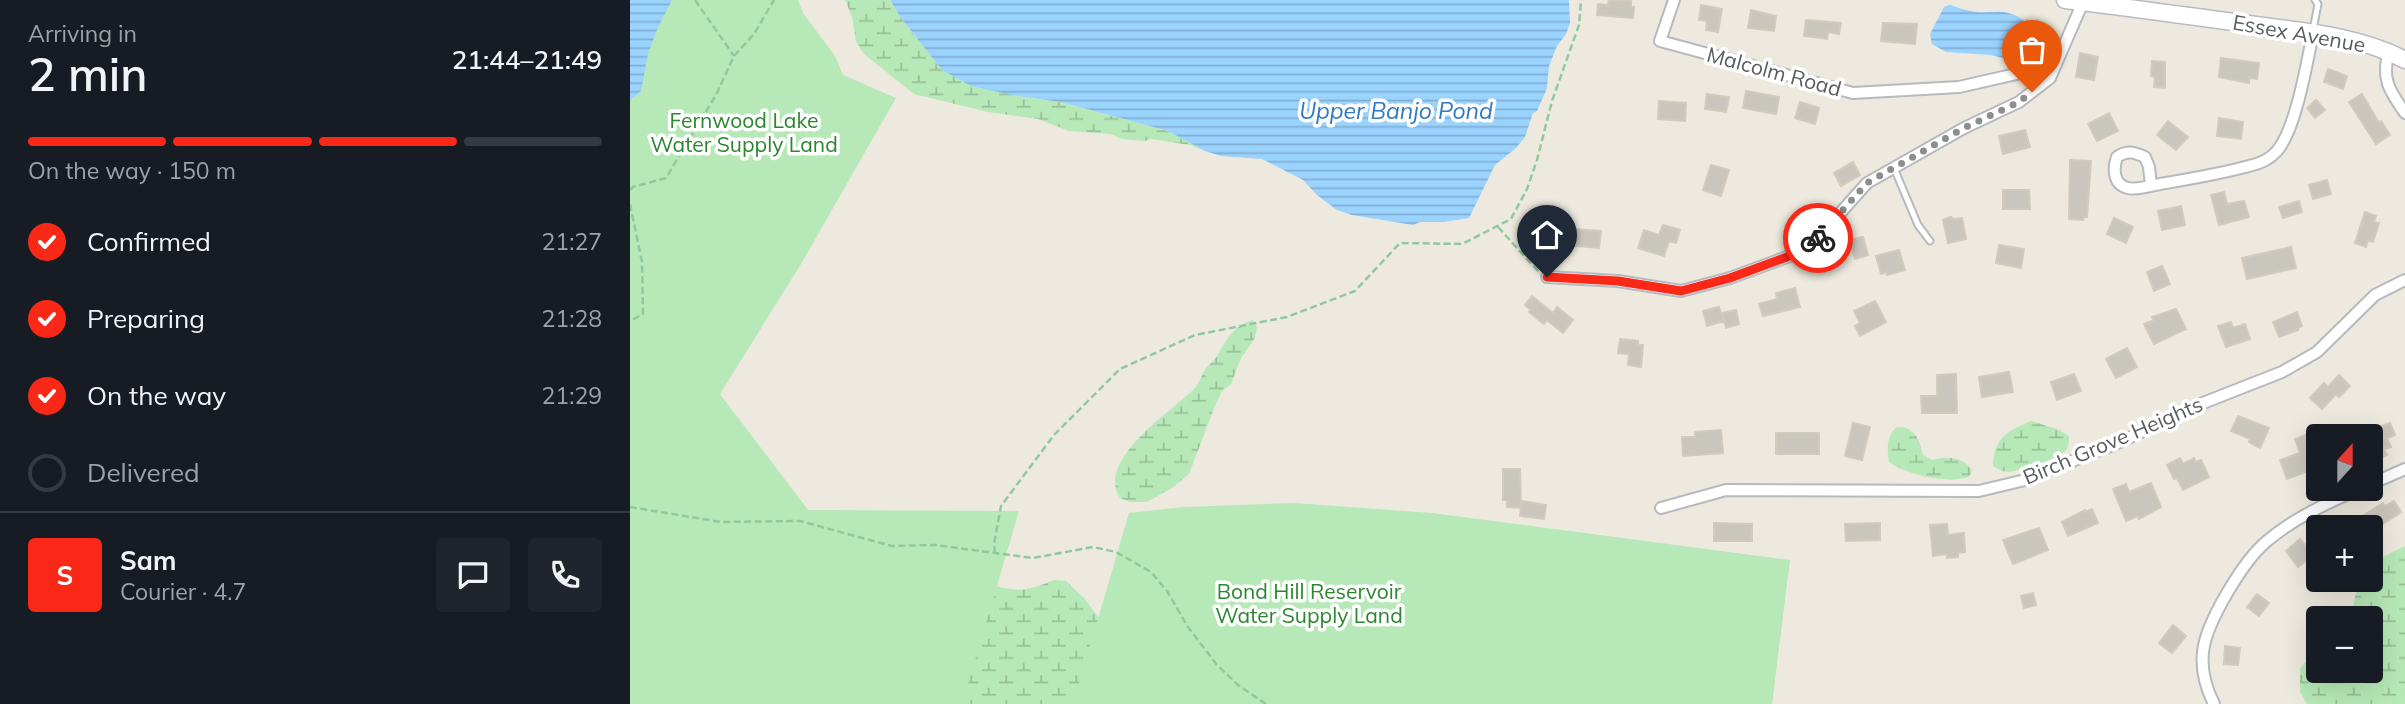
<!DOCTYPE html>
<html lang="en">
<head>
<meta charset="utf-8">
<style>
  :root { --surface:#171b24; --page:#20242c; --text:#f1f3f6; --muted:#9ea1a6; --line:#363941; --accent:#fa2816 }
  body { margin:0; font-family:Mulish,sans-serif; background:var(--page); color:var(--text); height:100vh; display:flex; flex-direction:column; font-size:26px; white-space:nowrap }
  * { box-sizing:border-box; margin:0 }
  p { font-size:23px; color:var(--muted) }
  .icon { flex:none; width:38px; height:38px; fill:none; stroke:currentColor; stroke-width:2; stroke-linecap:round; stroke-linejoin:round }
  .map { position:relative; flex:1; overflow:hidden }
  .details { display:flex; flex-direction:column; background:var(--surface); width:630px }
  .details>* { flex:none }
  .needle { width:46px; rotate:21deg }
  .buttons { position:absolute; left:1676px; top:424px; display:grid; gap:14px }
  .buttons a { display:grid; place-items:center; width:77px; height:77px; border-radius:7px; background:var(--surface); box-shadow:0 7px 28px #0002; font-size:35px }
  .pin { position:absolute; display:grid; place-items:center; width:60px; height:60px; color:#fff; margin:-72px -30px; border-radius:50% 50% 50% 0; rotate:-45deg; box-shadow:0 0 7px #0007 }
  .pin .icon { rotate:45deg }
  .courier { position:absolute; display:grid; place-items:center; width:70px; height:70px; margin:-35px; border:5px solid #fa2816; border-radius:50%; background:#fff; color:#222; box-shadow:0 2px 9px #0007 }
  .overview em { font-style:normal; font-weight:600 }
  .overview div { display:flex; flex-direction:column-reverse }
  .overview { display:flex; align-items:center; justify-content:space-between; height:119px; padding:0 28px }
  h1 { font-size:46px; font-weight:600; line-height:52px }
  .bar { display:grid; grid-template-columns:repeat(4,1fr); gap:10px 7px; align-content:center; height:84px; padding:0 28px }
  .bar i { height:9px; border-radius:5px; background:var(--line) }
  .bar .on { background:var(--accent) }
  .bar p { grid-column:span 4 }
  .line { display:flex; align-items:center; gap:18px; padding:0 28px; border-top:2px solid var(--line) }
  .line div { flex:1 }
  .round { display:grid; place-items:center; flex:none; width:74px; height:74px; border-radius:7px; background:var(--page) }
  ol { padding:0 28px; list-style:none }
  li { display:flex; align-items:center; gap:21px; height:77px }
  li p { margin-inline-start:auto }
  li .icon { padding:7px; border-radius:50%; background:var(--accent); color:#fff; stroke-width:4 }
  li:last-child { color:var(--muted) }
  li i { width:38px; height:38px; border:4px solid var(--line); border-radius:50% }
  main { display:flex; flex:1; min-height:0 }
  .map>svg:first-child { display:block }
  .wetland { fill:url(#wetland-marsh) }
  .green { fill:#b7e8b7 }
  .water { fill:url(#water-rules) }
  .building { fill:#c9c6bd; stroke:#d2cbbc; stroke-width:2 }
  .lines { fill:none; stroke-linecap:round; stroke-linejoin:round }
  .lane-casing { stroke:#b6babf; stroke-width:9 }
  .street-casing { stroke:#b6babf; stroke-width:14 }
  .secondary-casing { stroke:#b7bbc2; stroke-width:19 }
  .path { stroke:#90c9a0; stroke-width:2.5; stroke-dasharray:7 3.5; stroke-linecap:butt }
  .lane { stroke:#fff; stroke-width:5 }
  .street { stroke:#fff; stroke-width:10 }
  .secondary { stroke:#fff; stroke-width:16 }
  .done { stroke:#8c8d8d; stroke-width:7; stroke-dasharray:0 12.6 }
  .route { stroke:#fa2816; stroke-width:9 }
  .labels { text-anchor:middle; stroke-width:7; stroke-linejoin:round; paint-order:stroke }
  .street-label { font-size:21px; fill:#575c61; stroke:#fff }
  .park-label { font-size:21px; fill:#2c852f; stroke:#fff }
  .water-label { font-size:23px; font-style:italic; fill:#3179c4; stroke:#fff }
</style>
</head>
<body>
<main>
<section class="details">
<div class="overview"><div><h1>2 min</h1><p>Arriving in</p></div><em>21:44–21:49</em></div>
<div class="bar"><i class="on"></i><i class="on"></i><i class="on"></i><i></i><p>On the way · 150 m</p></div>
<ol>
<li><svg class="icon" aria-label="check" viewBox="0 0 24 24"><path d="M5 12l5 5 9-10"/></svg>Confirmed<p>21:27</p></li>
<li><svg class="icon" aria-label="check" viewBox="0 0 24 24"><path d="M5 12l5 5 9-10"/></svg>Preparing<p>21:28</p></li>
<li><svg class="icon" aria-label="check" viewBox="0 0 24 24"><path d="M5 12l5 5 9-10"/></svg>On the way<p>21:29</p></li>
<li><i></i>Delivered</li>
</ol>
<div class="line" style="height:126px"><b class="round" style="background:var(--accent);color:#fff">S</b><div><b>Sam</b><p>Courier · 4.7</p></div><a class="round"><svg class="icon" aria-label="chat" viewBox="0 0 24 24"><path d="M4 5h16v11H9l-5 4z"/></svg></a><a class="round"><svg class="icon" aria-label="phone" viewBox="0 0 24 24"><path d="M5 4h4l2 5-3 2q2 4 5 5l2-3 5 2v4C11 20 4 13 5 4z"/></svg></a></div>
</section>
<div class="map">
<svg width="1775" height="704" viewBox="0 0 1775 704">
  <defs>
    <pattern id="wetland-marsh" width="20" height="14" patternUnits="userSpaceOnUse" patternTransform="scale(1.75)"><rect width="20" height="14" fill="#b7e8b7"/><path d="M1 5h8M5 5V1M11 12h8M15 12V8" fill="none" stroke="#98bf98"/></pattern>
    <pattern id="water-rules" width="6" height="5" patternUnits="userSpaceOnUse" patternTransform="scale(1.75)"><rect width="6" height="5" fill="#9bd3ff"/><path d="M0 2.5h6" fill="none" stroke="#81aed2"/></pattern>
  </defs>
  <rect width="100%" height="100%" fill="#ede9de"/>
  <!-- wetland -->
  <path class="wetland" d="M214,0H260L271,18L312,70L386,96L431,102L538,131L575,151L560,145L521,139L515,141L492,139L481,134L439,131L408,119L358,112L284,94L234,54L226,42L222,17L216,2Z
    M623,320L627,327L625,338L611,358L601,384L592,391L585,406L559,474L542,488L517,502H500L490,498C465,459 544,410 566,387C570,381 572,374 576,368C579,364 584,361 587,356C597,339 603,326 623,320Z
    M1401,421L1427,429L1439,436C1439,442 1439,448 1434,452C1426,460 1391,470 1379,472C1373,472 1368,469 1363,466C1364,438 1377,431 1401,421Z
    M1267,427C1284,426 1290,440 1293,455L1302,460C1316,456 1334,456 1342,471L1339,477C1318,484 1277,475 1259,462C1257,450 1256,436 1267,427Z
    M1775,546V704H1677L1670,692V669L1689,644V670H1741V618H1716L1722,611L1729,579H1741V563Z
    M424,580L436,581L454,598L471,621L470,704H278L363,585C388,593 400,590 424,580Z"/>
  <!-- green -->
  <path class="green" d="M0,0H168L173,13L205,56L213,75L266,98L171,264L90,394L178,510L389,511L332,704H0Z
    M664,503L802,513L1160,560L1142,704H443L499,513L554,507Z"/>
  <!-- water -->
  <path class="water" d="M0,0H42L28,27L18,54L11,91L0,100Z
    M260,0H939L940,23L936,34L927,46L919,66L917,88L907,111L903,113L895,137L886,148L865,165L839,218L814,222H790L783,225L722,215L707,210L687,195L673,180L632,159L591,156L575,151L538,131L431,102L387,96L341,86L312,70L271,18Z
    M1320,5C1329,8 1338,11 1347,12C1356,13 1365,11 1374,12C1393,15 1408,30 1410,49L1383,60L1360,55L1316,52L1302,44L1300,34L1314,7Z"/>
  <!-- building -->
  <path class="building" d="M979,0H1001V7H1004L1003,18L967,15L968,4L978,5Z
    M1071,5L1092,9L1088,32L1076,30L1077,21L1069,20Z
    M1121,10L1146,16L1144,31L1118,28Z
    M1176,20L1211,23L1209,34L1198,32L1197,39L1174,36Z
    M1253,23L1287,24L1285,44L1251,41Z
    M1450,53L1468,57L1464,80L1446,77Z
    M1591,58L1629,63L1627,79L1619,78V83L1589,77Z
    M1522,61L1535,62V88L1524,87L1525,77L1521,76Z
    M1698,69L1717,76L1713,89L1694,82Z
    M1116,91L1149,97L1146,114L1113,108Z
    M1077,94L1099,97L1096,112L1075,109Z
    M1732,94L1749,123L1751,121L1760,135L1746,144L1719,102Z
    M1686,100L1695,110L1685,118L1677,108Z
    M1029,101L1056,103L1055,121L1028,119Z
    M1170,102L1189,108L1185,124L1165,118Z
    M1479,113L1488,131L1467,141L1458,124Z
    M1589,118L1613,122L1611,139L1587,136Z
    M1538,121L1558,137L1546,150L1527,135Z
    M1395,130L1400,147L1373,154L1369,136Z
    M1440,160L1461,161L1457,217H1454L1453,220L1439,219Z
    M1223,162L1230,175L1211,186L1204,173Z
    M1081,165L1099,170L1091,196L1073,190Z
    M1697,180L1701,194L1683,199L1679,185Z
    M1373,190H1399L1400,209H1373Z
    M1594,192L1597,204L1614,201L1619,217L1589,225L1581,195Z
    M1669,201L1672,212L1653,218L1649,207Z
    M1551,206L1555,225L1532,230L1528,211Z
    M1735,212L1746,216L1744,222L1749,223L1743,242L1738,240L1736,247L1725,243Z
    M1321,217L1323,219L1332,218L1336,239L1318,243L1313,220Z
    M1484,218L1503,227L1496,243L1477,234Z
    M1033,225L1050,230L1046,243L1039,241L1034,256L1008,248L1014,230L1029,235Z
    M925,228L971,231L969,248L924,244Z
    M1233,237L1238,255L1225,259L1219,240Z
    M1369,245L1394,249L1391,268L1366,263Z
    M1661,247L1666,268L1617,279L1612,258Z
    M1269,250L1275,270L1257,275L1256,272L1251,274L1246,256Z
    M1532,266L1540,284L1524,291L1517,272Z
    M1165,288L1170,307L1133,316L1129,304L1147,299L1146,293Z
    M902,296L923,313L927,307L943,320L933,333L917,320L914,324L899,312L901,310L895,305Z
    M1245,301L1256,322L1230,336L1225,326L1230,323L1224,311Z
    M1089,307L1093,321L1077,326L1073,311Z
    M1546,309L1556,329L1524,344L1514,324L1524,320L1522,317Z
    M1106,310L1109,324L1096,328L1092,313Z
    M1667,312L1672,326L1668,328V330L1649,337L1643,322Z
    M1601,322L1603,328L1615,324L1620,339L1596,347L1588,326Z
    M990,339L1008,341V345H1013L1011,367L998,365L999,354L988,353Z
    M1497,348L1507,367L1486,378L1476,359Z
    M1379,372L1383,392L1352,397L1349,377Z
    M1326,374L1327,413H1292L1291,396H1307V375Z
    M1444,374L1451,391L1427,400L1421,382Z
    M1709,375L1720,386L1709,397L1706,394L1692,409L1680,398L1694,383L1698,387Z
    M1608,416L1639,428L1630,448L1619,442L1620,439L1601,431Z
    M1223,423L1240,427L1232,460L1215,456Z
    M1760,423L1765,435L1757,438L1761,447L1754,449L1757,455L1741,461V430Z
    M1091,430L1093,453L1053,456L1052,437H1065V432Z
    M1146,433H1189V454H1146Z
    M1678,434L1689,467L1657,479L1650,460L1670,453L1665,439Z
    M1550,458L1553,464L1564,458L1566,462L1571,460L1579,477L1553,490L1547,478L1544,479L1537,465Z
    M873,469H890L891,505L892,501L916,505L914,519L890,516L891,508L877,507V500H873Z
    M1521,483L1531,507L1509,519L1508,516L1496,521L1483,489L1496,484L1499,492Z
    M1764,501L1771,512L1744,530L1734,515L1753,503L1755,506Z
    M1462,509L1468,523L1438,536L1432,522L1455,510L1456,512Z
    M1084,523L1122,524V541H1084Z
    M1250,523V540L1216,541L1215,524Z
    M1317,524L1318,535L1334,533L1335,552L1328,553V557L1317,558V554L1303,556L1300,525Z
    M1409,528L1418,550L1383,564L1373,540Z
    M1670,539L1683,555L1668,567L1656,551Z
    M1403,593L1406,605L1394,608L1391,596Z
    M1627,594L1639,603L1629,616L1617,607Z
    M1543,625L1556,636L1542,653L1529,643Z
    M1595,646L1610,648L1608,665L1594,664Z"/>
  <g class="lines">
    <defs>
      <path id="lane" d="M1683,30L1688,4L1685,0
        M1264,168L1288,225L1300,241"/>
      <path id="street" d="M1044,0L1030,41L1223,93L1329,87L1426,65
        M1759,51C1751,79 1759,90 1775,113
        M1521,186L1519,167L1515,157C1504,152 1497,150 1487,157C1483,168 1483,185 1498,188C1507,190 1521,186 1530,184C1559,179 1590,174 1619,166C1629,164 1640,159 1647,151C1666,129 1677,62 1683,33
        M917,277L988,281L1051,291L1100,278L1157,257L1188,238L1237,183L1334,128L1389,102L1420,78L1453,2
        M1741,484L1775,469
        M1031,508L1096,490L1349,491L1395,480L1490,442L1573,403L1652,372L1687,352L1745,295L1775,280
        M1584,704C1576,688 1571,670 1573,652C1576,622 1614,560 1637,541C1664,518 1699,502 1732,488"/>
      <path id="secondary" d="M1435,0C1496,7 1557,16 1618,24C1670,31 1728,35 1775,60"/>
    </defs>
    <!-- lane casing -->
    <use href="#lane" class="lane-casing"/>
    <!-- street casing -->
    <use href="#street" class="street-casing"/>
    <!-- secondary casing -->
    <use href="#secondary" class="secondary-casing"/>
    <!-- path -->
    <path class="path" d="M65,0L104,56
      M0,190L3,187L36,178L86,95L104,56L124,34L144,0
      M0,204L12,262L13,314L0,321
      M868,227L908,271
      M0,507L91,522L170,521L262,546L305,545L403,558L463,547L486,552L521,572L537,591L558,627L587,665L608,685L636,704
      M365,553L364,544L371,506L424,435L490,369L565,335L657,317L725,291L770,243L832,244L881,219L897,189L907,160L922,101L949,25L951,0"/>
    <!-- lane -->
    <use href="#lane" class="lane"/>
    <!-- street -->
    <use href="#street" class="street"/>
    <!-- secondary -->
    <use href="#secondary" class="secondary"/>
  </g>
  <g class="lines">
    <!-- done -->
    <path class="done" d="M1188,238L1237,183L1334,128L1389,102L1402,92"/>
    <!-- route -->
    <path class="route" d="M917,277L988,281L1051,291L1100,278L1157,257L1188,238"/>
  </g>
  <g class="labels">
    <!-- street labels -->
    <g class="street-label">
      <text transform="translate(1669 34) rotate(10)" y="7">Essex Avenue</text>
      <text transform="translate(1144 72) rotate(15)" y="7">Malcolm Road</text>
      <text transform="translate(1483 441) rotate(-23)" y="7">Birch Grove Heights</text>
    </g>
    <!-- park labels -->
    <g class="park-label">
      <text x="114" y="128">Fernwood Lake<tspan x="114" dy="24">Water Supply Land</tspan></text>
      <text x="679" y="599">Bond Hill Reservoir<tspan x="679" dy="24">Water Supply Land</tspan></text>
    </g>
    <!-- water labels -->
    <g class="water-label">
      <text x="766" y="119">Upper Banjo Pond</text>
    </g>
  </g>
</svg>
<div class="buttons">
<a><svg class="needle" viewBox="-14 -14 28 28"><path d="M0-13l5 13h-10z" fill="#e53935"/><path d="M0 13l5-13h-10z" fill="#9ea1a6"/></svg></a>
<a>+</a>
<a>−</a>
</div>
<div class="pin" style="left:1402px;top:92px;background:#ea580c"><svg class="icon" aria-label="bag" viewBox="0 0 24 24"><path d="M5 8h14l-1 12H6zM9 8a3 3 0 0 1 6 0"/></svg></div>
<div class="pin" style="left:917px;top:277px;background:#1f2937"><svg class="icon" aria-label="home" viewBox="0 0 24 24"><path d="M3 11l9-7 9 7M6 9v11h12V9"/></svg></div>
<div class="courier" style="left:1188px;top:238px"><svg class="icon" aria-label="bike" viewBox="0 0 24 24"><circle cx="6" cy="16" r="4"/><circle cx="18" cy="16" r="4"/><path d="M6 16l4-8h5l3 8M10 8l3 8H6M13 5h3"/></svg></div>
</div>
</main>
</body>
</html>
